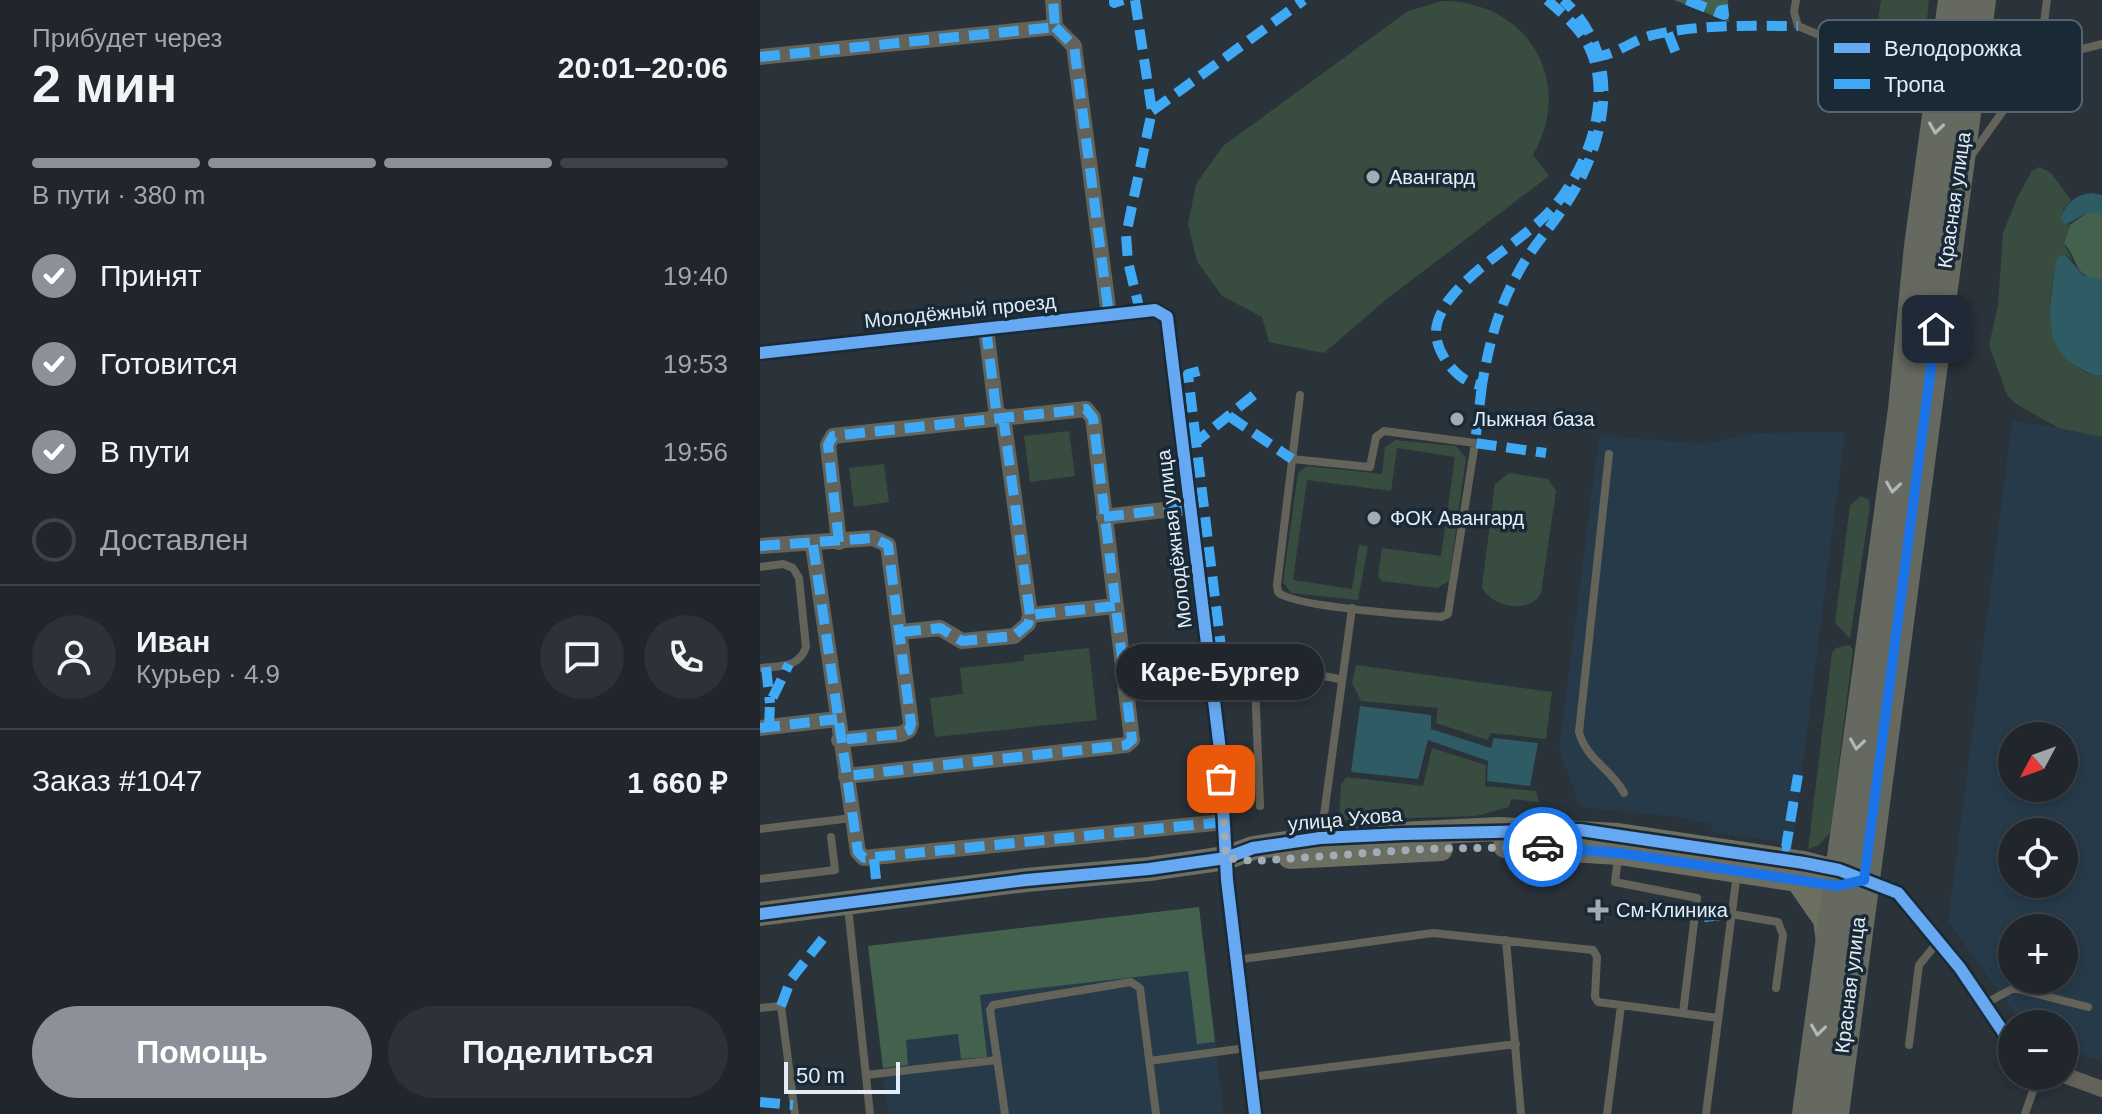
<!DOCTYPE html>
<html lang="ru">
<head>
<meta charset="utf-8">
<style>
  :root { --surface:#20262c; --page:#2d3238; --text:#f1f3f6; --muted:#a2a5a9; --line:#3d4348; --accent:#8c9099 }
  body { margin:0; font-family:Arial,sans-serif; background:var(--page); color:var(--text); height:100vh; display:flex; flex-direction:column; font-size:30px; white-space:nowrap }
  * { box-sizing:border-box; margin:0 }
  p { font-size:26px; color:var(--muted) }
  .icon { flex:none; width:44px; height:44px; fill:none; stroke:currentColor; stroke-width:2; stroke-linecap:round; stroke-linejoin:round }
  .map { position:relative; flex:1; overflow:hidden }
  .panel { display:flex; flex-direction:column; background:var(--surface); width:760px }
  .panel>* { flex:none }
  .needle { width:52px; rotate:229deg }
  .fabs { position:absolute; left:1238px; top:722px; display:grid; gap:16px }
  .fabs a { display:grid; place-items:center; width:80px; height:80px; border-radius:50%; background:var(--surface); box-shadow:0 4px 12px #0003,0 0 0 2px var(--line); font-size:40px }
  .scale { position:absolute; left:24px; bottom:20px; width:116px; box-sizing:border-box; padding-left:8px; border:4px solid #e2edf6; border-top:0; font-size:22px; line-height:28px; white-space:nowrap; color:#e2edf6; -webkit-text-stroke:6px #192936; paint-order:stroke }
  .pin { position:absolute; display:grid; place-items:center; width:68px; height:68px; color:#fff; margin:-34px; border-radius:16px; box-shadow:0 4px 12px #0006 }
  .courier { position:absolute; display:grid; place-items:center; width:80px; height:80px; margin:-40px; border:6px solid #1a73e8; border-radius:50%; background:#fff; color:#222; box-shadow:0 2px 10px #0007 }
  .bubble { position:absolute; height:56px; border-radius:28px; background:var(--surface); box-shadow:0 4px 12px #0003,0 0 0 2px var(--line); font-size:26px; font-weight:600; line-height:56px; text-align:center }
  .summary em { font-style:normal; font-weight:600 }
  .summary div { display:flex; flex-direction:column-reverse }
  .summary { display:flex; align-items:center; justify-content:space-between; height:136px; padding:0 32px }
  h1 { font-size:52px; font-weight:600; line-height:60px }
  .bar { display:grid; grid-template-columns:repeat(4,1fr); gap:12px 8px; align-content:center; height:96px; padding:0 32px }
  .bar i { height:10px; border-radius:6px; background:var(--line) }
  .bar .on { background:var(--accent) }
  .bar p { grid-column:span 4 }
  .line { display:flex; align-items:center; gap:20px; padding:0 32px; border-top:2px solid var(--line) }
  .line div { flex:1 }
  .round { display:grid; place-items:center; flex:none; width:84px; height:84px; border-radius:42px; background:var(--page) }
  ol { padding:0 32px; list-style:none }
  li { display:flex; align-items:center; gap:24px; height:88px }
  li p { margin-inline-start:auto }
  li .icon { padding:8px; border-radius:50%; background:var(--accent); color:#fff; stroke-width:4 }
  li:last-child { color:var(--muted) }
  li i { width:44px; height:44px; border:4px solid var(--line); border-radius:50% }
  .button { display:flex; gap:16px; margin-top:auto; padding:16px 32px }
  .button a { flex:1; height:92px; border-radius:48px; background:var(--accent); color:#fff; font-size:32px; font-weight:600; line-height:92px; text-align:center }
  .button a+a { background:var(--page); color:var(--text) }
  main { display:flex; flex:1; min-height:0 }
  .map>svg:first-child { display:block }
  .built { fill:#263a4a; fill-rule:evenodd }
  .green { fill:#384d3f }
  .forest { fill:#44614e }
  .water { fill:#2f5b64 }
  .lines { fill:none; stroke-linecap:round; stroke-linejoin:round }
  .lane { stroke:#636359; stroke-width:8 }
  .street { stroke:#636359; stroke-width:16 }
  .secondary { stroke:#6d6e62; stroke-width:24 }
  .highway { stroke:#66695f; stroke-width:30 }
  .quiet { stroke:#3fa9f5; stroke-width:10; stroke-dasharray:20 10; stroke-linecap:butt }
  .cycleway-casing { stroke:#192936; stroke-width:17 }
  .cycleway { stroke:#66a8f1; stroke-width:12 }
  .oneway { stroke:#b0b8ba }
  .done { stroke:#a2acb4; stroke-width:8; stroke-dasharray:0 14.4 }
  .route { stroke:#1a73e8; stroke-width:10 }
  .poi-dot { fill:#a2acb4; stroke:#192936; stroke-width:3 }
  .labels { text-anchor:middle; stroke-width:7; stroke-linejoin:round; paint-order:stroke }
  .poi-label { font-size:20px; fill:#e2edf6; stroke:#192936; text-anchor:start }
  .street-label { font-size:20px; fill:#e2edf6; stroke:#192936 }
  .key { fill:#192936; stroke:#556470; stroke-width:2 }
  .key-label { font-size:22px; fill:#e2edf6 }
</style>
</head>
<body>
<main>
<section class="panel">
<div class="summary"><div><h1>2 мин</h1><p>Прибудет через</p></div><em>20:01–20:06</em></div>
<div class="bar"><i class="on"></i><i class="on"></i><i class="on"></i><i></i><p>В пути · 380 m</p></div>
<ol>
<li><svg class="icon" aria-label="check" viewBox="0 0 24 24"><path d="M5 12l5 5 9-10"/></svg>Принят<p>19:40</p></li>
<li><svg class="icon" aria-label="check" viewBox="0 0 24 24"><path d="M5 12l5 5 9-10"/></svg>Готовится<p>19:53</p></li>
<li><svg class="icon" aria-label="check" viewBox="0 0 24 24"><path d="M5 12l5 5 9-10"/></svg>В пути<p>19:56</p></li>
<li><i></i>Доставлен</li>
</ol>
<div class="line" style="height:144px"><a class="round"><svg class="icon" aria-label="person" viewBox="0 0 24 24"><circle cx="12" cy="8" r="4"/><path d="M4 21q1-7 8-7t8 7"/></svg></a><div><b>Иван</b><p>Курьер · 4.9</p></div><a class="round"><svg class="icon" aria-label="chat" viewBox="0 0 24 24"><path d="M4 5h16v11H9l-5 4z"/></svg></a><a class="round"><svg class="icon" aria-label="phone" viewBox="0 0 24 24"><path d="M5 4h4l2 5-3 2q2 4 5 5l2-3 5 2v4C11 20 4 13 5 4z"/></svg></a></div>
<div class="line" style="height:104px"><div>Заказ #1047</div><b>1 660 ₽</b></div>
<div class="button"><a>Помощь</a><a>Поделиться</a></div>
</section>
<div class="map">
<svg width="1342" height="1114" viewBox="0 0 1342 1114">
  <rect width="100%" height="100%" fill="#2a323a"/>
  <!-- built -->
  <path class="built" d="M1252,421L1342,433V1062L1304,1048V1024H1263L1188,922ZM1252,736H1304V788H1252ZM1252,832H1304V884H1252ZM1252,928H1304V980H1252Z
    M1085,432L1033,844L951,832L952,824L917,817L820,807L799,750L839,435L944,444L996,433Z
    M439,907L464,1114H128L108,946Z"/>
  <!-- green -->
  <path class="green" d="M1121,0H1169L1165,39L1154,52L1091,49L1093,36L1115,39Z
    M681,1C766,0 816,80 773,155L789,176L628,298L564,353L509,342L502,317L462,296L437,261L428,224L436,184L463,146L648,11Z
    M1279,167L1291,173L1311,200L1303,210L1305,225L1311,224L1304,243L1313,260L1305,254L1297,259C1289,297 1279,345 1319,368C1327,373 1332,376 1342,375V437L1299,428L1256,404L1247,395L1229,345L1238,306L1243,233L1258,196L1272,171Z
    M309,431L315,476L270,482L264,436Z
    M635,440L696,446L706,458L689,581L677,588L622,581L618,576L622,548L681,556L695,457L637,448L631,491L547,480L533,580L592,589L599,545L608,546L598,600L531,593L523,582L538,473L547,466L622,474L625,447Z
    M124,464L129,502L94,507L89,468Z
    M749,473L788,479L796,491L781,593C771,615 730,607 722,587L735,484Z
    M1101,496L1109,500L1110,506L1090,639L1075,623L1090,505Z
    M1089,645L1093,650L1070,833L1058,846L1048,849L1072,653L1076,648Z
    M329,648L337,720L175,737L170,698L203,694L200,668L264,661V655Z
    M596,665L792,692L786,739L731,733L727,740L676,723L678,708L601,701L592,683Z
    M672,748L726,765L725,786L776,791L779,802L751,799L749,807L716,816L579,820L581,785L586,777L663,786Z"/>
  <!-- forest -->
  <path class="forest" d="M914,0H968L969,22Z
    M1327,213H1342V280C1311,276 1320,261 1304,243L1311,224Z
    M439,907L455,1042L437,1044L428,971L220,995L227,1057L201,1059L198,1034L146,1040L148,1065L123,1068L108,946Z"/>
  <!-- water -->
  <path class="water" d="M1332,193L1342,195V213H1327L1305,225L1301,219C1305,203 1316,194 1332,193Z
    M1305,254L1323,275L1342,280V375C1332,376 1327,372 1318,367C1280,346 1290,305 1295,268L1297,258Z
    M600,706L671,715V729L731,748L734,738L778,743L770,786L727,781L728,761L668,740L658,779L591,772Z"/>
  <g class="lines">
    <!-- lane -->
    <path class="lane" d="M1036,0L1034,12L1038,26L1064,37L1181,50
      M1279,60L1342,44
      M1211,156L1279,60L1287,0
      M849,454L819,732C827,761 851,768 864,793
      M532,459L610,467L616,437L624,431L715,443L688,614L681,617C654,615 532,607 518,592L517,585L540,395
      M0,567L23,564L33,568L39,578L46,647C39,668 20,666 0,668
      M462,656L579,679
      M494,661L500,806
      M0,829L92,818
      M561,837L592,608
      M858,858L855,882L937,898L923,1013
      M0,879L75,870L71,837
      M88,907L110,1114
      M971,914L1018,922L1023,935L1016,988
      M746,940L761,1114
      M476,960L673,933L833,950L837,957L835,997L838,1002L958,1018
      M1224,1004L1254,988L1328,1007
      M0,1008L21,1006L35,1114
      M1149,1045L1159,965L1178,942
      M389,1061L486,1048
      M106,1075L237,1060
      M491,1077L756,1044
      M245,1114L230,1010L233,1005L371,982L380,988L396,1114
      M847,1114L861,1006
      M946,1114L977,873
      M1265,1114L1278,1076"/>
    <!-- street -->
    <path class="street" d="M295,27L314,46L349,315
      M0,57L295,27L293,0
      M226,329L237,417
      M0,353L395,310L407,317L460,750L467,880L495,1114
      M243,416L270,615
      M344,517L430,507
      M79,542L68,445L73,436L326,409L333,418L372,740L366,745L86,776
      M53,545L98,852L104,858L464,822
      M0,546L113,538L128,545L151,724L149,730L141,734L79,740
      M141,632L180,628L202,641L254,636L268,624L270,615L355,606
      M0,728L77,719
      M1104,880L1138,893L1200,968L1252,1045
      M1304,1075L1342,1089"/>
    <!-- secondary -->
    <path class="secondary" d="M745,846L859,853L1077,886L1093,882
      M530,857L681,849
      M1038,881L1065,920L1068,941
      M0,914L266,880L389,869L466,858L493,848L560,838L739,829L858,835L1044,863L1094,876"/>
    <!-- highway -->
    <path class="highway" d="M1047,1114L1143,409L1159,246L1193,0
      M1074,1114L1221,0"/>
    <!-- quiet -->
    <path class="quiet" d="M354,0V3L363,0
      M375,0L392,111L366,235L368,262L380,311
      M787,0C802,13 819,27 828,45C855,97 827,173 788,213C758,244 714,266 688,301C682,310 675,323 676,335C678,356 700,385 722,385C728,348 738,308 757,275C769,251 787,232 802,210C846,147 867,58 803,0
      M927,0L964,15L962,0
      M295,27L314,46L349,315
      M908,33L917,56
      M834,50L840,56C859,53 874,39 893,35C939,24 991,26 1038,26
      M0,57L295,27L293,0
      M392,111L544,0
      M226,329L237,417
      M722,385L715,443L786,453
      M243,416L270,615
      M469,416L532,459
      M436,442L428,374L443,370
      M344,517L435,506
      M79,542L68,445L73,436L326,409L333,418L372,740L366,745L86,776
      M53,545L98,852L104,858L464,822
      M0,546L113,538L128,545L151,724L149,730L141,734L79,740
      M141,632L180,628L202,641L254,636L268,624L270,615L355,606
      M462,656L436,442L494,395
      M6,667L10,703
      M9,727L10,703L29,664
      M0,728L77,719
      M1022,847H1026L1038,775
      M114,859L117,889
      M944,917L971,914
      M21,1006L31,979L65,936
      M0,1102L33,1105"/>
    <defs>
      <path id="cycleway" d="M0,353L395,310L407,317L460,750L467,880L495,1114
        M0,914L266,880L389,869L466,858L493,848L560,838L643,834L820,830L1044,863L1079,870L1138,893L1200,968L1252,1045"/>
    </defs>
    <!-- cycleway casing -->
    <use href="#cycleway" class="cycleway-casing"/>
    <!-- cycleway -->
    <use href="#cycleway" class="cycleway"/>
  </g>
  <!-- one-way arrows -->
  <defs><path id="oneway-chevron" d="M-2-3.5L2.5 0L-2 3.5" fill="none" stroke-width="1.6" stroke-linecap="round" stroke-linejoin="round" transform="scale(2)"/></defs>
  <g class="oneway">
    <use href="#oneway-chevron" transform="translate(1176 128) rotate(98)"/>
    <use href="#oneway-chevron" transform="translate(1133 487) rotate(98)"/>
    <use href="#oneway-chevron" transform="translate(1097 744) rotate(98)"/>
    <use href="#oneway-chevron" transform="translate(1058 1030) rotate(98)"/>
  </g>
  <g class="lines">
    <!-- done -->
    <path class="done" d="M461,779L466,858L495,861L664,849L783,847"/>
    <!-- route -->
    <path class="route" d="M783,847L859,853L1077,886L1104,880L1176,329"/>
  </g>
  <!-- markers -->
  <g class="poi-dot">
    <circle cx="613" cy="177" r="8"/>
    <circle cx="697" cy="419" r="8"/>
    <circle cx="614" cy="518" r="8"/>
    <path d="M834 898h8v8h8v8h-8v8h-8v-8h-8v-8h8z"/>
  </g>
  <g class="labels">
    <!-- poi labels -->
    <g class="poi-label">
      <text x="629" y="184">Авангард</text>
      <text x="713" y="426">Лыжная база</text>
      <text x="630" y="525">ФОК Авангард</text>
      <text x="856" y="917">См-Клиника</text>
    </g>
    <!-- street labels -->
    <g class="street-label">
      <text transform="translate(1194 200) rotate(-82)" y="7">Красная улица</text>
      <text transform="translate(200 311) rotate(-6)" y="7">Молодёжный проезд</text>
      <text transform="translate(414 539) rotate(-97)" y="7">Молодёжная улица</text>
      <text transform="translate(585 819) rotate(-5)" y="7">улица Ухова</text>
      <text transform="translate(1090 985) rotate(-83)" y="7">Красная улица</text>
    </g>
  </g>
  <!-- legend -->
  <rect x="1058" y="20" width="264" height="92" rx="12" class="key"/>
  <rect x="1074" y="43" width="36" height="10" fill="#66a8f1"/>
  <rect x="1074" y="79" width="36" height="10" fill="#3fa9f5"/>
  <g class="key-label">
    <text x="1124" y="56">Велодорожка</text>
    <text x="1124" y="92">Тропа</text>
  </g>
</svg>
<div class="fabs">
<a><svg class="needle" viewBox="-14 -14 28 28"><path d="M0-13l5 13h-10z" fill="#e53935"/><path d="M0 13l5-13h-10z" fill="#a2a5a9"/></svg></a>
<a><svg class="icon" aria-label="locate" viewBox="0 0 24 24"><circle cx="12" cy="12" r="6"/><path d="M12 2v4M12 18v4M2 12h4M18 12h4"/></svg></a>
<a>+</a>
<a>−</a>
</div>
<div class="scale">50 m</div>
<div class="pin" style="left:461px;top:779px;background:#ea580c"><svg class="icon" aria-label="bag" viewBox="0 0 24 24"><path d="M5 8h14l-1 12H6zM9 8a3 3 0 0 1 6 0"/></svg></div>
<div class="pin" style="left:1176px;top:329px;background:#1f2937"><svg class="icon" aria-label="home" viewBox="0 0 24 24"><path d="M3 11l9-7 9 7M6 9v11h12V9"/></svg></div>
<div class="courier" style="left:783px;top:847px"><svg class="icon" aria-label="car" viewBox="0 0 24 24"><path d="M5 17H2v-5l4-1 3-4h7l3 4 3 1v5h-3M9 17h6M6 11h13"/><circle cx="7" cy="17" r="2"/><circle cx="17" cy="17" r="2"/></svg></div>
<div class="bubble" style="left:356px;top:644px;width:208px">Каре-Бургер</div>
</div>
</main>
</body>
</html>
